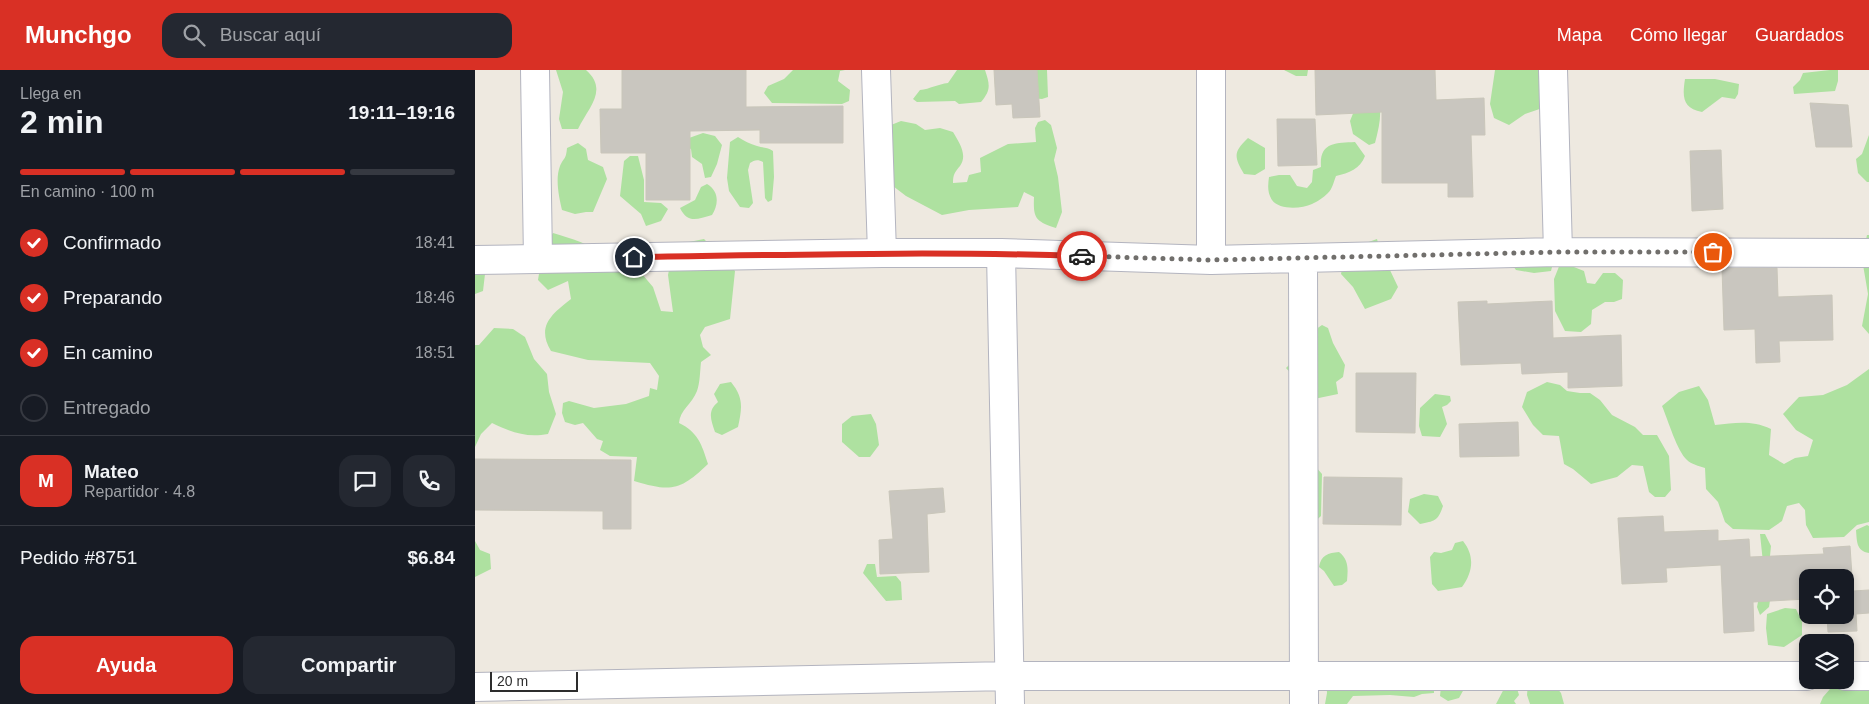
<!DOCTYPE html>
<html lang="es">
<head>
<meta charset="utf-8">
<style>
  :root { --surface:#171b24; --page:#242831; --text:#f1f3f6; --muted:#9ea1a6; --line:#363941; --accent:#d93025 }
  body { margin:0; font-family:Helvetica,sans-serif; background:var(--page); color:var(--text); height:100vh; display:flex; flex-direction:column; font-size:19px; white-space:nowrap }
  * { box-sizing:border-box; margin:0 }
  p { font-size:16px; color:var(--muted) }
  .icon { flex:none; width:28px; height:28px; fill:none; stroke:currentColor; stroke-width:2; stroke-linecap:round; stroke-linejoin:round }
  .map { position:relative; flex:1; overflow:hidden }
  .sheet { display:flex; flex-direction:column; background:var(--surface); width:475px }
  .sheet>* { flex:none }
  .controls { position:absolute; left:1324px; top:499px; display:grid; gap:10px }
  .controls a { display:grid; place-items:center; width:55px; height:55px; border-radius:10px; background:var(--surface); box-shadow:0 2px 8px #0003; font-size:25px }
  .scale { position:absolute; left:15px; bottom:12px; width:88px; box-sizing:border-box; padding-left:5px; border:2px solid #2d2d2d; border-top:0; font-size:14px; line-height:18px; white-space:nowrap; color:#2d2d2d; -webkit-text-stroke:4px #fff; paint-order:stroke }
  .pin { position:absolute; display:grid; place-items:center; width:42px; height:42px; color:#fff; margin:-21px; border:2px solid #fff; border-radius:50%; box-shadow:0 1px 5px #0007 }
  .courier { position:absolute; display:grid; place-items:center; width:50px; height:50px; margin:-25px; border:4px solid #d93025; border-radius:50%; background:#fff; color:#222; box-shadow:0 1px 6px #0007 }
  .head em { font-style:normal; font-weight:700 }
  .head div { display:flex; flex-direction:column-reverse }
  .head { display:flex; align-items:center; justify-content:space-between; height:85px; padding:0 20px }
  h1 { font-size:32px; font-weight:700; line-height:38px }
  .bar { display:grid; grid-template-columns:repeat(4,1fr); gap:8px 5px; align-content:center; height:60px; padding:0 20px }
  .bar i { height:6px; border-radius:4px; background:var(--line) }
  .bar .selected { background:var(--accent) }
  .bar p { grid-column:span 4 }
  .line { display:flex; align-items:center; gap:12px; padding:0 20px; border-top:1px solid var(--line) }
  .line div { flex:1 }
  .round { display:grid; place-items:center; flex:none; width:52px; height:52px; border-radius:15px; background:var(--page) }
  ol { padding:0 20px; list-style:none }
  li { display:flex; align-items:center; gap:15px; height:55px }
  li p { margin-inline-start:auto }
  li .icon { padding:5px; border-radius:50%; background:var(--accent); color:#fff; stroke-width:4 }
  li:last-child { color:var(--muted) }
  li i { width:28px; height:28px; border:2px solid var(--line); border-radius:50% }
  .primary-button { display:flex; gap:10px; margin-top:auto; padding:10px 20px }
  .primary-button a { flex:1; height:58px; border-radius:15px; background:var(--accent); color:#fff; font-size:20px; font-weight:700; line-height:58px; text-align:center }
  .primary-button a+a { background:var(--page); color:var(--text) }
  header { display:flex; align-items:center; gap:30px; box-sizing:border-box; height:70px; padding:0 25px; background:var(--accent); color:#fff }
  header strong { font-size:24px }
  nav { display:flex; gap:28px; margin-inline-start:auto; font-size:18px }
  .search { width:350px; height:45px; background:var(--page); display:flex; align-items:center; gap:12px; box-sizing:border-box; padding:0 18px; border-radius:15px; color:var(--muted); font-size:19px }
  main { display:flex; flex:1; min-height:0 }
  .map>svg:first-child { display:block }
  .green { fill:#aee1a0 }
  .building { fill:#c9c6bf; stroke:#c9c6ba }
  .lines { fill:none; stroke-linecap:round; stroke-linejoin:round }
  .street-casing { stroke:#b3b4bf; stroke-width:30 }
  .street { stroke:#fff; stroke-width:28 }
  .done { stroke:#716f6c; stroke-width:5; stroke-dasharray:0 9 }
  .route { stroke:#d93025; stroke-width:6 }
</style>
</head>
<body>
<header>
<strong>Munchgo</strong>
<div class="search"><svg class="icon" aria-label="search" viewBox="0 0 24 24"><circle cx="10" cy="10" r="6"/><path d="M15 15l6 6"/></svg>Buscar aquí</div>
<nav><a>Mapa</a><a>Cómo llegar</a><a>Guardados</a></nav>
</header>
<main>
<section class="sheet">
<div class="head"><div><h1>2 min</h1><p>Llega en</p></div><em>19:11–19:16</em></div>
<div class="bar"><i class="selected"></i><i class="selected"></i><i class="selected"></i><i></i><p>En camino · 100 m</p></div>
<ol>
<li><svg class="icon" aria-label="check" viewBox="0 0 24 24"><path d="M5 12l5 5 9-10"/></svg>Confirmado<p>18:41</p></li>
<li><svg class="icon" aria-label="check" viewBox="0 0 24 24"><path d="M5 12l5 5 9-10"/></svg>Preparando<p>18:46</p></li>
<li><svg class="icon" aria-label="check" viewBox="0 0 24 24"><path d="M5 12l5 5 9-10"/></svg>En camino<p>18:51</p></li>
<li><i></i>Entregado</li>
</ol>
<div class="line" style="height:90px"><b class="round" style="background:var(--accent);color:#fff">M</b><div><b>Mateo</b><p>Repartidor · 4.8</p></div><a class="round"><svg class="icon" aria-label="chat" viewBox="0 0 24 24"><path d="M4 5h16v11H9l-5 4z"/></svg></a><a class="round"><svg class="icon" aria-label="phone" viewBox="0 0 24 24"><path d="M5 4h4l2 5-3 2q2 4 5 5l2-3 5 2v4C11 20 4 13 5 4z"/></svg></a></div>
<div class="line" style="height:65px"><div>Pedido #8751</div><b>$6.84</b></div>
<div class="primary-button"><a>Ayuda</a><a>Compartir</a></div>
</section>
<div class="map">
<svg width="1394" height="634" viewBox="0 0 1394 634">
  <rect width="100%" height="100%" fill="#eee9e0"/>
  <!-- green -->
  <path class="green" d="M81,0H111C134,20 113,38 103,59H87L84,49L88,22Z
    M318,0H370L365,1L363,11L375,20L374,31L367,34L297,33L289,23L293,16L309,9Z
    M482,0H510C515,15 516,20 506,32L484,34L480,31L442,32L438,29L445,20C455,19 463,14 473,13Z
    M559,0H572L573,27L567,29L555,28Z
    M809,0H833L832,6H821Z
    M1020,0H1089L1085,32L1050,44L1034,55L1019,48L1015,34Z
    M1355,0H1363V11L1360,21L1319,24L1318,17L1325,10L1328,3Z
    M1210,9H1240L1264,14L1263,24L1260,29L1247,27L1227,42C1208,38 1207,28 1210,9Z
    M904,30C907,45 904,58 900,73L894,75L878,64L875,51L881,36Z
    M570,50L576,55L582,78L579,90L583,107L587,142L581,158C561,151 558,149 559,127L549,122L543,137L494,140L467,145L431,126L414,113L411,57L426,51L441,54L450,60L465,58L478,62C484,72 493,85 485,96C480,102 478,104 478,113L492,112L494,105L506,102L505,88L533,74L561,72L560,58L563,52Z
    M228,63L240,66L247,75L242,94L236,107L230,108L227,94L217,87L216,79L211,77L214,68Z
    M1394,65V112H1392L1383,103L1381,89L1387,84Z
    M263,67C269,71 275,74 282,76C288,78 292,77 298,81L299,107L297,130L293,132L290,128L288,92C283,89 279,90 275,93L273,100L278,133L274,138L265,137L254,121L252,108L255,72Z
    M773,68L790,78V99L780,105L769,104C759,87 758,82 773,68Z
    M880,72L890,86C885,99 874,103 861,106C859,111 857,120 853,123C849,127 842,132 837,134C826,139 804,140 797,130C792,122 793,115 794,107L804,105H815L822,116L832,118L837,112L838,100L846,97C844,72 861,73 880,72Z
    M103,73L111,79L113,90L128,97L132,109L118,142H111L100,144L87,140C84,127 80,109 85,96C89,87 91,90 92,78Z
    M155,86H163L169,110V132L186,133L193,139L186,151L171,156L166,144L145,126L149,91Z
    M232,114C244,121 244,134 237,145C222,149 213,154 205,138L220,130L226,117Z
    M78,163C102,170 135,181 151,201L167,204L178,217L186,241L198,242L193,205L199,175L229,169L260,201L255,249L230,257L225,265L228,277L236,285L226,292C225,301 225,313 222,321C217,334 205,340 204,353C223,362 227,375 233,394C205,421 196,422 159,411L162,387L135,386L125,380L128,371L122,369L108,353L100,355L90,352L87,343L88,333L94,331L119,338L151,334L174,326L175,318L182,320L184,306L175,293L113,290L76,281C61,256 77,244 96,229L93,211L73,220L63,210L68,179Z
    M1392,165H1394V264L1387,256L1393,224L1387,189Z
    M902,169L908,191L914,198L923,217L916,229L890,239L878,217L866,204L871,180Z
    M1035,192L1078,193L1076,201L1059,203L1041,200Z
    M1085,194L1094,195L1109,201L1112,213L1120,214L1128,203H1140L1148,210L1147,229L1139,232H1130L1117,240L1116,254L1106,262L1090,261L1080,241L1079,209Z
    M0,197L10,204L8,221L0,224Z
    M847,255L853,258L858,273L870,295L868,307L861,312L863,324L839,329L811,298L828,281L834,264Z
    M19,258L38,259L50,267L59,289L72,304L74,322L81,344L73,364C51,368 36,362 17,353L6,364L0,377V275H4Z
    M1394,299V452L1382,455L1369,467L1338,468L1331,455L1330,440L1324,433L1312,436L1307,451L1294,460L1258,459L1250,452L1243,432L1231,419L1230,398C1224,396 1216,394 1212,390C1202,381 1193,350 1187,336L1204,322L1224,316L1233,330L1240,355C1261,353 1276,350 1296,359L1294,385L1309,394L1320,388L1333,386L1338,370L1321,360L1308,344L1324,327L1348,325L1372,315Z
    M256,312C269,328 267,338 263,357L247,365L240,362C236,350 232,341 243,332L239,324L245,314Z
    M1072,312L1085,315L1092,321L1105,323H1115L1125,330L1137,345L1160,357L1168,365H1182L1194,386L1196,420L1190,427H1180L1174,422L1168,396L1157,395L1142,407L1116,414L1098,399L1089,394L1084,366L1068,365L1058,355L1047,337L1052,322Z
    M960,324L975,326L976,331L972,335L967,337L972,354L965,367L947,366L944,356L945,338Z
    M396,344L401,354L404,375L395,387H384L367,372V354L377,346Z
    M840,396L847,404L846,446L835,456Z
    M949,424L963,426L968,436C963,451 960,451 945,454L933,442L935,429Z
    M1392,455L1394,456V483C1381,481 1382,471 1381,460Z
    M1285,464H1290L1296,476L1295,486L1297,517L1294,537L1285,545L1282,537L1289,502Z
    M0,471L5,480L15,484L16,499L0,507Z
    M988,471C1000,486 998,502 987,517L963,521L957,514L955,487L959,482L966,483L977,480L980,473Z
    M864,482C874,490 873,499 872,511L867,515L859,516L849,501L844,497C846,485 853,483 864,482Z
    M392,494H400L402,507L421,506L426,512L427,530L411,531L388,503Z
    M1310,538L1321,539L1327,552V565L1309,577L1293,575L1291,558L1292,544Z
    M851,604L959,610V623L947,624L939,627L915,625L878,626L872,634H850L852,623Z
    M1394,605V634H1345L1348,627L1362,611Z
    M967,607L994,610L984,628L973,631L965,626Z
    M1040,612L1044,625L1039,631L1041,634H1021L1032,613Z
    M1077,612L1086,623L1089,634H1055L1052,625L1053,613Z"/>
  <!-- building -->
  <path class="building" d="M147,0H271V37L368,36V73H285V60L215,61V130H171V83H126L125,39H147Z
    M519,0H562L565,47L538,48L537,34L521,35Z
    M840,0H960L961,30L1009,28L1010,65H996L998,127H973V113H907V42L841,45Z
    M1335,33L1373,35L1377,77H1341Z
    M802,49H840L842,95L803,96Z
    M1246,80L1248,139L1217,141L1215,81Z
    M1247,198H1302L1303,227L1357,225L1358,270L1304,271L1305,292L1281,293L1280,259L1249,260Z
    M1012,231V234L1077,231L1078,268L1146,265L1147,316L1093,318V302L1047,304L1046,293L986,295L983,232Z
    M881,303H941L940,363L881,362Z
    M1043,352L1044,386L985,387L984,354Z
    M0,389L156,390V459H128V441L0,440Z
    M849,407L927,408L926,455L848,454Z
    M468,418L470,442L452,444L454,502L405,504L404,470L418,469L414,421Z
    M1188,446L1189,462L1243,460V471L1274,469L1275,487L1349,484L1348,478L1375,476L1378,521L1394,520V543L1381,544L1382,561L1353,562L1352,545H1370V508H1332V529L1278,532L1279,561L1249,563L1246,495L1191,498L1192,512L1147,514L1143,448Z"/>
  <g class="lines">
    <defs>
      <path id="street" d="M60,0L63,189
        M401,0L407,183
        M1078,0L1083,182
        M526,183L535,634
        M828,189L829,634
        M0,190L407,183H526L736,190L1083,182L1394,183
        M736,190V0
        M1370,606H1394
        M0,617L535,606H1332"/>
    </defs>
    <!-- street casing -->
    <use href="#street" class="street-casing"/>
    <!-- street -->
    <use href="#street" class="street"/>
  </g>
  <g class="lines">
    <!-- done -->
    <path class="done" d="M607,186L736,190L1083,182H1238"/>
    <!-- route -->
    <path class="route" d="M159,187C308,185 458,181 607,186"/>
  </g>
</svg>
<div class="controls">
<a><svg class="icon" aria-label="locate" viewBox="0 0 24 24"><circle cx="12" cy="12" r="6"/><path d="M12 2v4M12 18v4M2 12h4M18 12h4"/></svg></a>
<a><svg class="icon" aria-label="layers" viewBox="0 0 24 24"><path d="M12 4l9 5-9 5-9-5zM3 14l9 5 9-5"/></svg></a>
</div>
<div class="scale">20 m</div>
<div class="pin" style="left:1238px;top:182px;background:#ea580c"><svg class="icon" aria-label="bag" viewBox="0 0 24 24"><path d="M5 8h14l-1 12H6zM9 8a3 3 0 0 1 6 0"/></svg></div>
<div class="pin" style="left:159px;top:187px;background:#1f2937"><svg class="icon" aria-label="home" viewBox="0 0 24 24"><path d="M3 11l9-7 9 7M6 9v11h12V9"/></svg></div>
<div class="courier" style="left:607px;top:186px"><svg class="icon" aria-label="car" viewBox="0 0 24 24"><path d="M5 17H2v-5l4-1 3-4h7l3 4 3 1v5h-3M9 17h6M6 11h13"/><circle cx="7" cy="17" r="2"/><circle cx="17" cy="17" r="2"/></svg></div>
</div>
</main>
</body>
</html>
